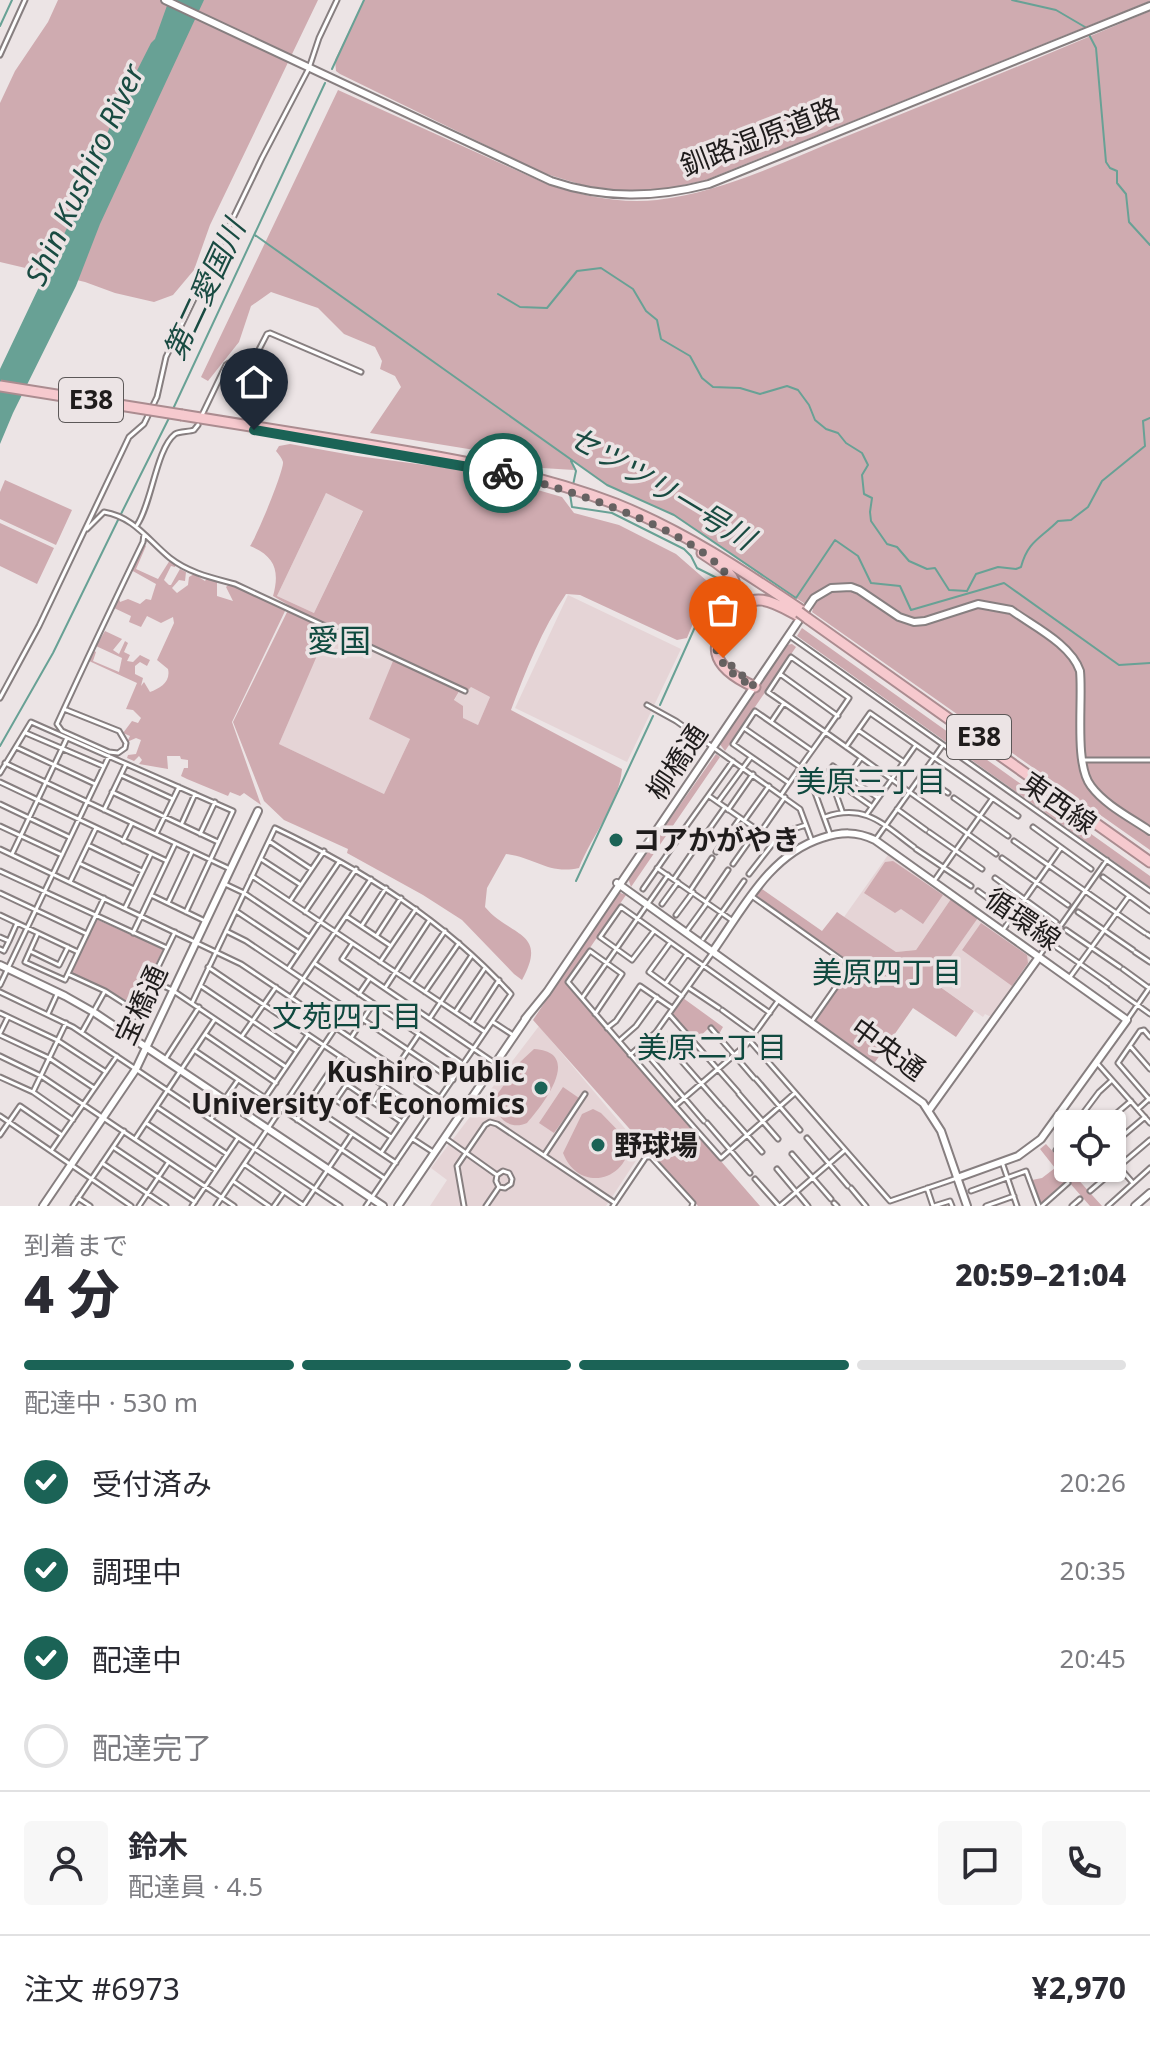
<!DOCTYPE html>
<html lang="ja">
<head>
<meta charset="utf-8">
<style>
  :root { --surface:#fff; --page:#f7f7f7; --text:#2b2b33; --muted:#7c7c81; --line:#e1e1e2; --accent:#1b6356 }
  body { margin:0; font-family:"Noto Sans","Noto Sans JP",sans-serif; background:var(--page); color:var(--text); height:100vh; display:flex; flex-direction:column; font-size:30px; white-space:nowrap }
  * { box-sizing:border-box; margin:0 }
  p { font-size:26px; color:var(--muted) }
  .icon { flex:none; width:44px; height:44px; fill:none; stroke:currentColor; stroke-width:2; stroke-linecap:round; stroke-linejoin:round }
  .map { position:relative; height:1206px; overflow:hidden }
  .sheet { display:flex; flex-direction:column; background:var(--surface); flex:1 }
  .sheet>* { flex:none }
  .fabs { position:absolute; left:1054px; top:1110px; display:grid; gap:16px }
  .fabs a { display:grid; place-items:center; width:72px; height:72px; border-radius:8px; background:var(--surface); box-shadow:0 2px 6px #0004; font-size:40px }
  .pin { position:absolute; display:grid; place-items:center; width:68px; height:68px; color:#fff; margin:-82px -34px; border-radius:50% 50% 50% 0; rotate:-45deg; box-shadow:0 0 8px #0007 }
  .pin .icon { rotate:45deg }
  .courier { position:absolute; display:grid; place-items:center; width:80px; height:80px; margin:-40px; border:6px solid #1b6356; border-radius:50%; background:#fff; color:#222; box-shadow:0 2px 10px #0007 }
  .summary em { font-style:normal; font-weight:800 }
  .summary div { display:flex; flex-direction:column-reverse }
  .summary { display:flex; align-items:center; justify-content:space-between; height:136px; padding:0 24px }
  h1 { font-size:52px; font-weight:800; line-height:60px }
  .bar { display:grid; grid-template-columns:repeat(4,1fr); gap:12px 8px; align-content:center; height:96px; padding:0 24px }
  .bar i { height:10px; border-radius:6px; background:var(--line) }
  .bar .active { background:var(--accent) }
  .bar p { grid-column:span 4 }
  .line { display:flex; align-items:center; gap:20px; padding:0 24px; border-top:2px solid var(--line) }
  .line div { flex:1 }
  .round { display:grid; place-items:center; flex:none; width:84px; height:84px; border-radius:8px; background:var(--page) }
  ol { padding:0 24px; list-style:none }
  li { display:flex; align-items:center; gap:24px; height:88px }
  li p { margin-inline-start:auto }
  li .icon { padding:8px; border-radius:50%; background:var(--accent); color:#fff; stroke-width:4 }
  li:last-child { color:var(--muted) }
  li i { width:44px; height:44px; border:4px solid var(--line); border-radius:50% }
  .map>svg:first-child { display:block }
  .built { fill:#e5d4d6 }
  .green { fill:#cfabb0; fill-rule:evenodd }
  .water { fill:#68a195 }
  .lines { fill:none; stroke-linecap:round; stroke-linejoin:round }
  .stream { stroke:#68a195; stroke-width:2 }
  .street-casing { stroke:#877f80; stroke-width:7 }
  .secondary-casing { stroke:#877f80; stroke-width:10 }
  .highway-casing { stroke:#ab8c90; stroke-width:13 }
  .street { stroke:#fff; stroke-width:3 }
  .secondary { stroke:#fff; stroke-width:6 }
  .highway { stroke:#f6c9ce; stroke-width:9 }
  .highway-bridge-casing { stroke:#ab8c90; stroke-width:13; stroke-linecap:butt }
  .highway-bridge { stroke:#f6c9ce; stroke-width:9 }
  .done { stroke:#676262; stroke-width:8; stroke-dasharray:0 14.4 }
  .route { stroke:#1b6356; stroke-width:10 }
  .poi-dot { fill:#1b6356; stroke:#ece4e5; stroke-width:3 }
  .labels { text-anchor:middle; stroke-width:7; stroke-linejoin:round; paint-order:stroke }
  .shield { fill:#ece4e5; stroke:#5c5858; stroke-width:2 }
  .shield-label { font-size:26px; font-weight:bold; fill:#1f1c1c }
  .street-label { font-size:28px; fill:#1f1c1c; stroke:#ece4e5 }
  .poi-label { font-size:28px; font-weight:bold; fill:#1f1c1c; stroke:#ece4e5; text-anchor:start }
  .water-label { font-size:30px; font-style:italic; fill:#194b42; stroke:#ece4e5 }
  .neighbourhood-label { font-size:30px; fill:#0f493f; stroke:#ece4e5 }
  .quarter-label { font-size:32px; fill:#0f493f; stroke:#ece4e5 }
</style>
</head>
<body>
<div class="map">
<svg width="1150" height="1206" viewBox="0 0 1150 1206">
  <rect width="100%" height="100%" fill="#ece4e5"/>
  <!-- built -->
  <path class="built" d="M326,493L363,510L314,613L277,596Z
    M568,595L681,649L627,762L515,708Z
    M327,630L393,661L410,739L384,794L279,744Z
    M471,687L490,697L478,725L462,718L454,701L461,688Z
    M888,855L951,899L916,950L896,952L844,917Z
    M977,919L1029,955L1030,961L991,1017L985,1014L983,1017L936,984L937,976Z
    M539,1026L643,1150L606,1206H430L447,1180L431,1168Z"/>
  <!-- green -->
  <path class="green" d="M58,0H318L210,225L194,270L173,295L154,302L115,293L85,282L0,262V103L15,71L48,22Z
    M364,0H1150V1L706,180L665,189L627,191L586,186L543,173L340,74L336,71L335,60Z
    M1150,11V850L812,612L813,609L796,598L674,515L607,485L571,459L574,470L542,468L511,456L370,433L401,387L395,376L380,369L382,361L375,347L344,334L318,308L271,292L251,306L239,342L208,381L201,377L338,90L549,185C584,196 620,204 657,200C724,192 790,159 852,134C952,94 1051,53 1150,11Z
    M290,444L357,456L471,471L562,497L574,513L619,525L676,554L707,581C706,600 694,619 687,638L677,640L580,595L566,594C542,629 526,670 511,710L622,769C619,804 592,835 579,868C549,875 534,857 506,854L487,888L485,907C510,937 549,931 522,980L514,974L462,920L423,895L347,853L348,849L284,820L264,801L233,722L290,606L273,596C280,571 275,556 250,546C256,538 284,471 283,462C282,458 279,455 276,451L279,446ZM326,493L363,511L314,613L277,596ZM328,630L393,661L369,719L410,739L384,794L279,744ZM471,687L490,697L478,725L463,718V706L454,700L461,688L468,690Z
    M5,480L72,510L56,545L0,519V492Z
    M0,523L54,548L37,584L0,566Z
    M144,544L146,546L136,569L158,579L170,560L176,564L175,567L171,566L164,580L169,585H171L180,569L186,572L185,581L179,580L172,588L177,593L188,585L189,577L194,574L205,581L207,578L217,581V596L233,601L226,587L229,584L286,609L232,722L261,805L244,793L240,796L230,792L228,796L187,779L181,776L184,768H188V760L181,759L180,756H167L168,769L139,764L142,760L139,756L134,761L127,758L128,755L136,754L141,740L136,738L127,742L130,736L123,733L132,721L138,723L141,718L133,710L126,709L137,683L89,661L94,651L96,652L93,661L119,672L122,658L96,646L105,631L122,639L113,650L119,654L125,641L128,643L124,652L130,655L127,661L133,662L140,655L150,660L147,666L140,662L135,666V674L143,678L141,686L144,682L150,692C160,688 171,682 168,669L157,660L174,623L173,617L161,623L147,616L141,627L129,622L131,616L114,608L119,598L120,602L128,599L140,604L146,599L151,600L156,584L131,570Z
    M802,628L1150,876V887L797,636Z
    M792,644L796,647L725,751L719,743L787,645Z
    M716,754L720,757L631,887L628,878Z
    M893,861L943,895L923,924L901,909L895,913L864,893L885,862Z
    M759,887L822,931L837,912L896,952L916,950L953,896L980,915L937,976L936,984L974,1011L956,1037L913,1008L873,1065L812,1021L847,971L846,963L752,896Z
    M618,892L626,895L566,983L760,1206H698L533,1020Z
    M96,919L163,949L135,1008L108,990L71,972Z
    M981,923L1027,955L1028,963L1012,986L962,950Z
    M683,998L723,1027L719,1034L711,1026L695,1041L672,1014Z
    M534,1049C584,1052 543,1105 527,1123C509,1131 495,1117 494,1099L520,1062Z
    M563,1087L579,1098L554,1133L539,1123Z
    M593,1109L601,1113L630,1143C626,1183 578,1192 563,1153L582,1114Z
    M1046,1144L1102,1206H1090L1068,1181L1041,1203L1032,1180L1042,1178L1055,1168L1040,1149Z"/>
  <!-- water -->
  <path class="water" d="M169,0H204L100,224L76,286L13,413L0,444V369L77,207L116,112L151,43L155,39Z"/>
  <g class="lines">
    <!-- stream -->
    <path class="stream" d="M1012,0L1056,10L1085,27L1096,48L1106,162L1110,168L1117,171V183L1126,194L1129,222L1150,245
      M0,26L12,0
      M332,69L364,0
      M255,235L607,485L674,515L796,598L835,540L858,556L871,583L900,586L911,610L1004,583L1119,665L1150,663
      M498,294L520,307L547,308L577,271L601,268L633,289L646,311L657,320L661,339L690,356L702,378L713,387L740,388L760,394L787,386L798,390L809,405L815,420L826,429L838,433L846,443L862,453L868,465L862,475L864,494L872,498L870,512L871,521L887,544L897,547L909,561L927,569L935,568L949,590L967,591L976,574L998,567L1016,569L1021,567C1028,541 1040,539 1058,521L1071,520L1088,507L1102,481L1145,446L1143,421L1150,418
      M173,409L325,83
      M571,461L576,471L573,485
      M570,494L572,507L612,513L684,549L691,556L697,568L717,578L660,705
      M121,514L169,418
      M0,746L53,653L118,520
      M576,881L653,716"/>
    <defs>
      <path id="street" d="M0,55L25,0
        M202,415L226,365L229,363L244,369L250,367L267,334L270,333L361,372
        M137,525C152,503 156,449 175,434C180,431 189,432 194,430L198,425
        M87,529L104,512C134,517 148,540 170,558C189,573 213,578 235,584L465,691
        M791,637L1150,891
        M780,674L838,716
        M0,698L39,626L129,437L144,424L157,397L166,357L262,158L309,68L319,38L337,0
        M647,705L676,721L800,809L812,841
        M64,709L119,731L126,743L125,748L118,753L109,752L62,731L57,724C85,663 114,602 143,542L144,534
        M771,722L784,703
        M744,728L800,767
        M858,730L904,762
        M26,733L103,766
        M16,747L95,784
        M846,747L870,713L1018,816
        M1082,760H1150
        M5,763L230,869
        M0,773L31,722L233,811L186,912
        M121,775L173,799
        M921,775L948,793
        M0,782L167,861
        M789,783L733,744L755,711L811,750
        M841,785L871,806
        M112,792L218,842
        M781,795C803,762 827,731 849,698L791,657L768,692C845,745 920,800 996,854
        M709,796L776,843L787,855
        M954,798L1008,836
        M718,802L751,757
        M0,804L69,837
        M897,809L926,830
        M104,810L126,764
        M728,810L753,774
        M842,811L836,794L861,758
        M867,814L916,745
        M825,817C865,803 883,824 914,847
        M744,821L769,786
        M182,823L195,794
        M0,826L62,855
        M1033,827L1091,869
        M685,828L733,761
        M929,832L982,869
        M760,833L785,797
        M156,834L179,787
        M200,834L215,802
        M830,834L814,790L833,766L878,798
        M876,839L943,745
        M123,841L132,823
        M269,841L311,869
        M701,841L725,807
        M1014,841L1145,933
        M776,843L787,831L806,825
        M88,845L142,871
        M0,849L241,964L461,1112
        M916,849L971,886
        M716,852L740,818
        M12,854L67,738
        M1002,858L1068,905
        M261,859L301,885
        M79,863L134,889
        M733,864L757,830
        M657,868L733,921
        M0,871L167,948
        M749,874L774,842
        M252,876L485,1032
        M1103,877L1150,911
        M995,878L1056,922
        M674,879L696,847
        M934,881L992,799
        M70,882L96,828
        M225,884L244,893L309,937
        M643,889L680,836
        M690,891L712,858
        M978,891L1041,937
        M0,893L87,934
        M151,895L205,921
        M753,897L846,963L847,971L812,1021
        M290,901L324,851
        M706,902L728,870
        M168,903L192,852
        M662,904L678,882
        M125,908L151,854
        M236,911L299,953
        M305,912L339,862
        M1078,912L1133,950
        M0,915L78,952
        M676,915L693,892
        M346,916L391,946
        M362,925L386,888
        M1003,930L1061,848
        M1066,930L1120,967
        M226,931L246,941L453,1080
        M654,931L632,960L600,937L621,907L770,1013
        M686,932L707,903
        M38,933L25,962L65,980L104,898
        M133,933L175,844
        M1147,934L1150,936
        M377,935L401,898
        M0,937L9,941L4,951L0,949
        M703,939L744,881
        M9,941L17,923
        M670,943L649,972L682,996
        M352,944L342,959L496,1064
        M1056,947L1109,984
        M30,951L59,965L68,947
        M1135,952L1150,962
        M1040,955L1107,860
        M380,962L416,909
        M314,963L463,1064
        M208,967L427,1115
        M288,969L356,869
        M1123,969L1149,988
        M68,974L105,991L136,1011
        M1070,977L1129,896
        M151,980L172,990L286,1067
        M411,981L445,931
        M666,983L687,954
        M0,985L109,756
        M201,986L297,1051
        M1111,986L1150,1014
        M385,988L429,921
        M689,988L719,1008
        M0,992L73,1027L340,1206
        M425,992L459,943
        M359,994L370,978
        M291,997L371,879
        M582,998L668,875
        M192,1003L275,828C363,870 445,921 511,994L366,1206
        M722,1010L755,1034
        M456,1011L485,968
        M0,1013L57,1040L106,1072
        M48,1014L58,992
        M595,1014L622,974L590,951L568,982C619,1041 669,1100 721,1158L795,1093
        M669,1014L738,1092
        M430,1018L472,955
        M1127,1020L1150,987
        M493,1022L513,1035
        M471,1023L499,980
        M404,1024L415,1008
        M607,1028L616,1021L640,986L672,1008
        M711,1028L754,1078
        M82,1032L105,991
        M656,1032L721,1106
        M0,1033L8,1017
        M126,1033L175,932
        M0,1035L49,1058L94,1088
        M206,1035L276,1083
        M242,1036L276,987
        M1150,1037L1144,1030L1140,1031L1118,1063L1150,1100
        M351,1038L373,1004
        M619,1041L636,1026L657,997
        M750,1041L890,1201L957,1178
        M640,1046L704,1121
        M1130,1046L1150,1069
        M194,1050L384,1178
        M630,1055L656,1032L713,952
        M0,1056L41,1076L234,1206
        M166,1058L199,1007
        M1097,1063L1150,1123
        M329,1072L402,1122
        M0,1077L33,1092L73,1120
        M756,1079L800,1130
        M347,1084L336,1100L391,1137
        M33,1092L66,1023
        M739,1094L778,1139
        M265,1098L308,1035
        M373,1102L419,1034
        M308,1104L396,1163
        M675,1106L747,1044L778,1001
        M157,1107L227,1154
        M723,1108L762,1152
        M1138,1109L1150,1098
        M1063,1110L1081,1124
        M0,1116L131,1206
        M211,1119L238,1080
        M297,1120L340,1056
        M146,1123L216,1170
        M707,1123L750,1173
        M1075,1124L1099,1092L1111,1081
        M1104,1124L1131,1101
        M0,1135L20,1106L62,1135
        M445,1138L497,1175L496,1181L499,1187L505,1188L511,1184L512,1179L509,1173L503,1171L497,1175
        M807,1138L848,1186
        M135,1139L215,1019
        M413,1139L433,1152
        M1112,1145L1145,1117
        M113,1147L195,1202
        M1056,1150L1068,1134
        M51,1151L117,1056
        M381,1153L413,1106
        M545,1154L585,1094
        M792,1154L831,1199
        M1065,1158L1068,1156
        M1112,1159L1133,1183
        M1002,1162L1017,1206
        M102,1163L166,1206
        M244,1164L303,1205
        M777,1169L808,1206
        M1077,1175L1085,1168
        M755,1179L779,1206
        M233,1181L269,1206
        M851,1188L866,1206
        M927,1188L933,1206
        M971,1191L1026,1171L1039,1206
        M1090,1191L1150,1140
        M78,1198L90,1206
        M834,1203L837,1206
        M73,1206L124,1131
        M139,1206L168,1163
        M192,1206L238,1138
        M216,1206L336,1027
        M274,1206L284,1192
        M303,1206L352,1134
        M464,1206L457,1166L485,1125L490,1122L497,1124L615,1203
        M486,1206L499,1187
        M613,1206L646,1157H651L693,1203L692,1206
        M780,1206L845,1150
        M934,1206L950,1201L952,1206
        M986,1206L1014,1196
        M1042,1206L1068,1183
        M1072,1206L1080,1199
        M1108,1206L1150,1168"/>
      <path id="secondary" d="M165,0L551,181C604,199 655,198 709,184L1150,6
        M617,883L923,1103L941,1131L967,1206
        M713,951C743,909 769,855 822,838C841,832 856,831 875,840L1127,1020L1041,1139L1018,1156L957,1178
        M0,965L65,996L95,1013L383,1206
        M525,1019L547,992L814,598L831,588L851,587L859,590L899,617L914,622L925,621L978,604L1011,610C1033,626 1071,644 1080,671C1083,700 1074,765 1091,786C1105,805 1131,818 1150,831
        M929,1110L1039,957
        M43,1206L136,1069L258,811
        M398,1206L527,1017
        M1135,1206L1150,1193"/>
      <path id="highway" d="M182,415C244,425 306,435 368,445C453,459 536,473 616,504C683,531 742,570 801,610
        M702,553C712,560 725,567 732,577C755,615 670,649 755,687
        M733,613C754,589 775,603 797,615
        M807,618L1150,862"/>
    </defs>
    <!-- street casing -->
    <use href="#street" class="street-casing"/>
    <!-- secondary casing -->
    <use href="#secondary" class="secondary-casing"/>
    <!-- highway casing -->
    <use href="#highway" class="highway-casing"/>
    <!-- street -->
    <use href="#street" class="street"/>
    <!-- secondary -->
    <use href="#secondary" class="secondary"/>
    <!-- highway -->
    <use href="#highway" class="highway"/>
    <defs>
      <path id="highway-bridge" d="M0,386L182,415
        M799,612L807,618"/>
    </defs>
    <!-- highway-bridge casing -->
    <use href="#highway-bridge" class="highway-bridge-casing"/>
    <!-- highway-bridge -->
    <use href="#highway-bridge" class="highway-bridge"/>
  </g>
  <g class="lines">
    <!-- done -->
    <path class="done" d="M503,473C554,485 733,538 736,597C732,611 723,620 718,633C708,658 735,678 755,687L723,658"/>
    <!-- route -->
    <path class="route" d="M254,430L503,473"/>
  </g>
  <!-- markers -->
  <g class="poi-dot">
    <circle cx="616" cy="840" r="8"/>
    <circle cx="541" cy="1088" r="8"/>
    <circle cx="598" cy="1145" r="8"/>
  </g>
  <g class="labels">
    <!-- shield labels -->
    <g class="shield">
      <rect x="59" y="378" width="64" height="44" rx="6"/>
      <rect x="947" y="715" width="64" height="44" rx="6"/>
    </g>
    <g class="shield-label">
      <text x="91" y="409">E38</text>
      <text x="979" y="746">E38</text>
    </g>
    <!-- street labels -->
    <g class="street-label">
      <text transform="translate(760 137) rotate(-21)" y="10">釧路湿原道路</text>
      <text transform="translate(677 762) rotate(-56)" y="10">柳橋通</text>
      <text transform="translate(1059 803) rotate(35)" y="10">東西線</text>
      <text transform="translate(1023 919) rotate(35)" y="10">循環線</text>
      <text transform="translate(141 1005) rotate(-65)" y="10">宝橋通</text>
      <text transform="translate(888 1049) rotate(36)" y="10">中央通</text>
    </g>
    <!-- poi labels -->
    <g class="poi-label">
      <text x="632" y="850">コアかがやき</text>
      <text x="525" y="1082" text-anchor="end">Kushiro Public<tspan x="525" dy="32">University of Economics</tspan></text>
      <text x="614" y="1155">野球場</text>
    </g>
    <!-- water labels -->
    <g class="water-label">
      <text transform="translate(85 175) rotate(-65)" y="10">Shin Kushiro River</text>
      <text transform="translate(205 290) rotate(-65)" y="10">第二愛国川</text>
      <text transform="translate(661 488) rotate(31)" y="10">セツツリ一号川</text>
    </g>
    <!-- neighbourhood labels -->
    <g class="neighbourhood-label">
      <text x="871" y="792">美原三丁目</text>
      <text x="887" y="983">美原四丁目</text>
      <text x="347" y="1027">文苑四丁目</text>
      <text x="712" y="1058">美原二丁目</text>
    </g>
    <!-- quarter labels -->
    <g class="quarter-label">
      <text x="339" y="652">愛国</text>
    </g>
  </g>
</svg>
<div class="fabs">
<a><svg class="icon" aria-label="locate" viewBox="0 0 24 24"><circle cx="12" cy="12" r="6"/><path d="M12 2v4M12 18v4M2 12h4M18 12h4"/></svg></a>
</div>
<div class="pin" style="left:723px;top:658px;background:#ea580c"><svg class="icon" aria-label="bag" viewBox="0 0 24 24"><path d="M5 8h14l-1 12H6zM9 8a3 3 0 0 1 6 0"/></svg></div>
<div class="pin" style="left:254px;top:430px;background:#1f2937"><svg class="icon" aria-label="home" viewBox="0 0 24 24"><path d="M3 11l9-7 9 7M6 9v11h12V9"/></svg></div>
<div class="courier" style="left:503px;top:473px"><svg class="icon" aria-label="bike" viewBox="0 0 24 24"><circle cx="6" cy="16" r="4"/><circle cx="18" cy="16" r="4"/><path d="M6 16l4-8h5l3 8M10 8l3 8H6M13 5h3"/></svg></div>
</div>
<section class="sheet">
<div class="summary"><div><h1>4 分</h1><p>到着まで</p></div><em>20:59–21:04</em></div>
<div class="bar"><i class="active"></i><i class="active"></i><i class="active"></i><i></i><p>配達中 · 530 m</p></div>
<ol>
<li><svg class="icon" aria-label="check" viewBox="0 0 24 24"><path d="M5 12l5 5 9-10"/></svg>受付済み<p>20:26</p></li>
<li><svg class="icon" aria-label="check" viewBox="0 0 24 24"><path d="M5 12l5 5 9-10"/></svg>調理中<p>20:35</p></li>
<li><svg class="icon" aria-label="check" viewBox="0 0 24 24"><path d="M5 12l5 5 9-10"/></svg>配達中<p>20:45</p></li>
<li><i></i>配達完了</li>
</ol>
<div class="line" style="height:144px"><a class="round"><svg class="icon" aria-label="person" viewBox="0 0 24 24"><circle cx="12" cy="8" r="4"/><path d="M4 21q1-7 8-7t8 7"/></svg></a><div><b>鈴木</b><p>配達員 · 4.5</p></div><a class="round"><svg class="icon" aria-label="chat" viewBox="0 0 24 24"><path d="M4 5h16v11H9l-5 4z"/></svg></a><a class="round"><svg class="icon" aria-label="phone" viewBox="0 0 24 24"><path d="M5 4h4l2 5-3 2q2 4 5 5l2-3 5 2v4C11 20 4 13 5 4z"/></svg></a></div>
<div class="line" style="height:104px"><div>注文 #6973</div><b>¥2,970</b></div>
</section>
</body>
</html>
